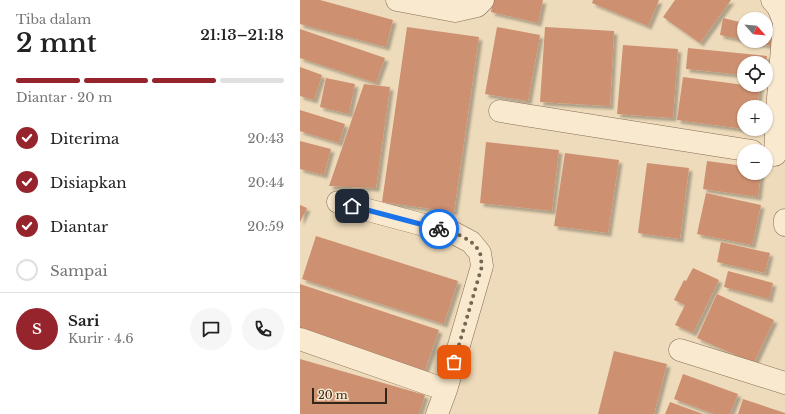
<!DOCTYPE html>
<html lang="id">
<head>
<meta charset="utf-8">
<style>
  :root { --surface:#fff; --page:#f6f6f6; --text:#222; --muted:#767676; --line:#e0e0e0; --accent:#95242d }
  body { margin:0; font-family:"Libre Baskerville",serif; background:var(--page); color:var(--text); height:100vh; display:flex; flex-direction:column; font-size:15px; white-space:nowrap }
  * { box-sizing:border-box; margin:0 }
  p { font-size:13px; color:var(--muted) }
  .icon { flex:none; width:22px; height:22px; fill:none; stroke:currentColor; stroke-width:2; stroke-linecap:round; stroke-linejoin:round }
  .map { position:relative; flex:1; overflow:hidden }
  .sheet { display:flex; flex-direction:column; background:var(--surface); width:300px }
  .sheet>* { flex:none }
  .needle { width:26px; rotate:117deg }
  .tools { position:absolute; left:437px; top:12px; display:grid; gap:8px }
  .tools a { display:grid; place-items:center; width:36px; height:36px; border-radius:50%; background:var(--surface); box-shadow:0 1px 3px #0004; font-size:20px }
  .scale { position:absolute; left:12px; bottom:10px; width:75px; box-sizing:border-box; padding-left:4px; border:2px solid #34251a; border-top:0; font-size:11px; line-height:14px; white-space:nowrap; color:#34251a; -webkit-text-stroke:3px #f6e6cb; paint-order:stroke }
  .pin { position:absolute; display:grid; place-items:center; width:34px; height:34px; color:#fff; margin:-17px; border-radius:8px; box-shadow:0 2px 6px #0006 }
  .courier { position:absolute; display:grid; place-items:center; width:40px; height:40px; margin:-20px; border:3px solid #1a73e8; border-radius:50%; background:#fff; color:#222; box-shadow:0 1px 5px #0007 }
  .head em { font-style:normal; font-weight:600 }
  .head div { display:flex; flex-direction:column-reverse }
  .head { display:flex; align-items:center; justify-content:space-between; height:68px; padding:0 16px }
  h1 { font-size:26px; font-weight:600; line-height:30px }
  .bar { display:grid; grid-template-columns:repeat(4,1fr); gap:6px 4px; align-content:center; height:48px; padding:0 16px }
  .bar i { height:5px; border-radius:3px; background:var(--line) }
  .bar .selected { background:var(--accent) }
  .bar p { grid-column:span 4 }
  .line { display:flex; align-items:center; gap:10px; padding:0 16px; border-top:1px solid var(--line) }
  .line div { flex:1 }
  .round { display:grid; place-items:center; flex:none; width:42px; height:42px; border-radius:21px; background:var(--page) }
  ol { padding:0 16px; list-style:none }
  li { display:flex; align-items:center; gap:12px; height:44px }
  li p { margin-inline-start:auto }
  li .icon { padding:4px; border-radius:50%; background:var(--accent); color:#fff; stroke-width:4 }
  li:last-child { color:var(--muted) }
  li i { width:22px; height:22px; border:2px solid var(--line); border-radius:50% }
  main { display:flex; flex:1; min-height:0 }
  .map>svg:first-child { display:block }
  .building { fill:#cd9070; filter:url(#shadow) }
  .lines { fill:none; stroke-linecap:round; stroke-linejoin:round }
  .minor-casing { stroke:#856b55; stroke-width:23 }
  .minor { stroke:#f9e9ce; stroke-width:22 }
  .done { stroke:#756552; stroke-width:4; stroke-dasharray:0 7.2 }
  .route { stroke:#1a73e8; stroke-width:5 }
</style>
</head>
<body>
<main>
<section class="sheet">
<div class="head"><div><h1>2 mnt</h1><p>Tiba dalam</p></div><em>21:13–21:18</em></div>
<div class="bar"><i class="selected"></i><i class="selected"></i><i class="selected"></i><i></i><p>Diantar · 20 m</p></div>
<ol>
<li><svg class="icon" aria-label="check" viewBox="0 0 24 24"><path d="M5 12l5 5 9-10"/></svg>Diterima<p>20:43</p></li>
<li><svg class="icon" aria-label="check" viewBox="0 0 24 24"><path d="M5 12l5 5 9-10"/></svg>Disiapkan<p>20:44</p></li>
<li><svg class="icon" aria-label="check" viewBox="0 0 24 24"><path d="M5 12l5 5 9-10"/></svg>Diantar<p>20:59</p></li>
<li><i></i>Sampai</li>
</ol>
<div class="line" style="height:72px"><b class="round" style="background:var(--accent);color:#fff">S</b><div><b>Sari</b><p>Kurir · 4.6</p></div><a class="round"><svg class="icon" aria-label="chat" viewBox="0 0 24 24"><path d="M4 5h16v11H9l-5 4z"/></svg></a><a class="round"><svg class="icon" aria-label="phone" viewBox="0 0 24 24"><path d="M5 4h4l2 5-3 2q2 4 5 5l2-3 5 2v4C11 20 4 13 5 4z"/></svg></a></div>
</section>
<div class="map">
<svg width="485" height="414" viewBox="0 0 485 414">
  <defs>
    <filter id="shadow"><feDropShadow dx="3.5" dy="3.5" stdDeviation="1" flood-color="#0004"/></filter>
  </defs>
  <rect width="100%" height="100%" fill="#eedbbb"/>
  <!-- building -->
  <path class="building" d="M0,0H20L93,20L86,47L0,24Z
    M193,0H243L238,23L191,12Z
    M293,0H359L348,26L292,3Z
    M375,0H431L400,43L363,17Z
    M423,18L444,23V40L420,35Z
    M107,27L179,37L154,212L82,202Z
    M197,27L240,35L228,101L185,94Z
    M245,27L314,31L310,106L240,102Z
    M466,27L474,29L471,46L451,42L466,41Z
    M0,29L85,58L76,83L0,58Z
    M323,45L378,49L373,118L317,114Z
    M388,48L467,56L466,63H444V75L386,69Z
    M0,67L22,75L14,100L0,96Z
    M383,77L460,87L457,107H444V129L377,120Z
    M26,78L55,84L49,114L20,107Z
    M64,84L90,87L76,188L29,186Z
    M0,110L45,124L39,143L0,131Z
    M0,141L31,149L24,175L0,169Z
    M186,142L259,150L252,211L180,203Z
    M265,153L319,160L308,233L254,226Z
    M407,161L444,166V173H461L458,197L403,189Z
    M347,163L389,168L380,239L338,233Z
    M406,193L461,205L452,245L397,234Z
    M0,205L7,208L0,222Z
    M16,236L158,281L144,324L2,279Z
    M421,242L470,253L465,273L417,262Z
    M393,268L419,280L393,333L375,325L385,305L374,300L384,280L386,281Z
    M428,271L473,283L469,299L424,287Z
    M0,284L139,330L124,373L0,331Z
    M417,294L474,320L454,363L397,338Z
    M314,351L367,364L354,414H298Z
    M0,359L125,395L119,414H0Z
    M383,374L438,394L430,414H414L374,399Z
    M443,399L485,413V414H438Z
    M370,402L403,414H365Z"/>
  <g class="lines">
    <defs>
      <path id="minor" d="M97,0L155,11L177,6L183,0
        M472,0L478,7L484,22L477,111L475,155
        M200,111L452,151
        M38,202L154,233L171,242L180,253L182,266L146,390L137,414
        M485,220V225
        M0,339L146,390
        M380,350L485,383"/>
    </defs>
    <!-- minor casing -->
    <use href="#minor" class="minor-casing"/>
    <!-- minor -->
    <use href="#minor" class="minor"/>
  </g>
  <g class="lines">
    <!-- done -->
    <path class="done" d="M139,229C153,232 173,238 180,253C181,256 181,262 182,266L154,362"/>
    <!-- route -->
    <path class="route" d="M52,206L139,229"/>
  </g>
</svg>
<div class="tools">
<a><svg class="needle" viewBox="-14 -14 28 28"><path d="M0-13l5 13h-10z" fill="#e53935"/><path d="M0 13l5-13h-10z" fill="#767676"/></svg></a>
<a><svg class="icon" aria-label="locate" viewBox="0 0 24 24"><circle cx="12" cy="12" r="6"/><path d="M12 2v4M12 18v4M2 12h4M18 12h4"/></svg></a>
<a>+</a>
<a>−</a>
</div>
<div class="scale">20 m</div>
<div class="pin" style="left:154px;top:362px;background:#ea580c"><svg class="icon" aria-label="bag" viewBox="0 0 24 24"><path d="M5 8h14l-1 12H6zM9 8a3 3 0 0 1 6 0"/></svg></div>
<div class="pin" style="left:52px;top:206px;background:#1f2937"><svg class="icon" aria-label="home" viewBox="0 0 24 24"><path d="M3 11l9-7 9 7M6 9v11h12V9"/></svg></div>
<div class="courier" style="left:139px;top:229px"><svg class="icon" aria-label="bike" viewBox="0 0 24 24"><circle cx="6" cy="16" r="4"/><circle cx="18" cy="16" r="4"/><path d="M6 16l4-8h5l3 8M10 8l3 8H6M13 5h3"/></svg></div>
</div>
</main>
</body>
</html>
